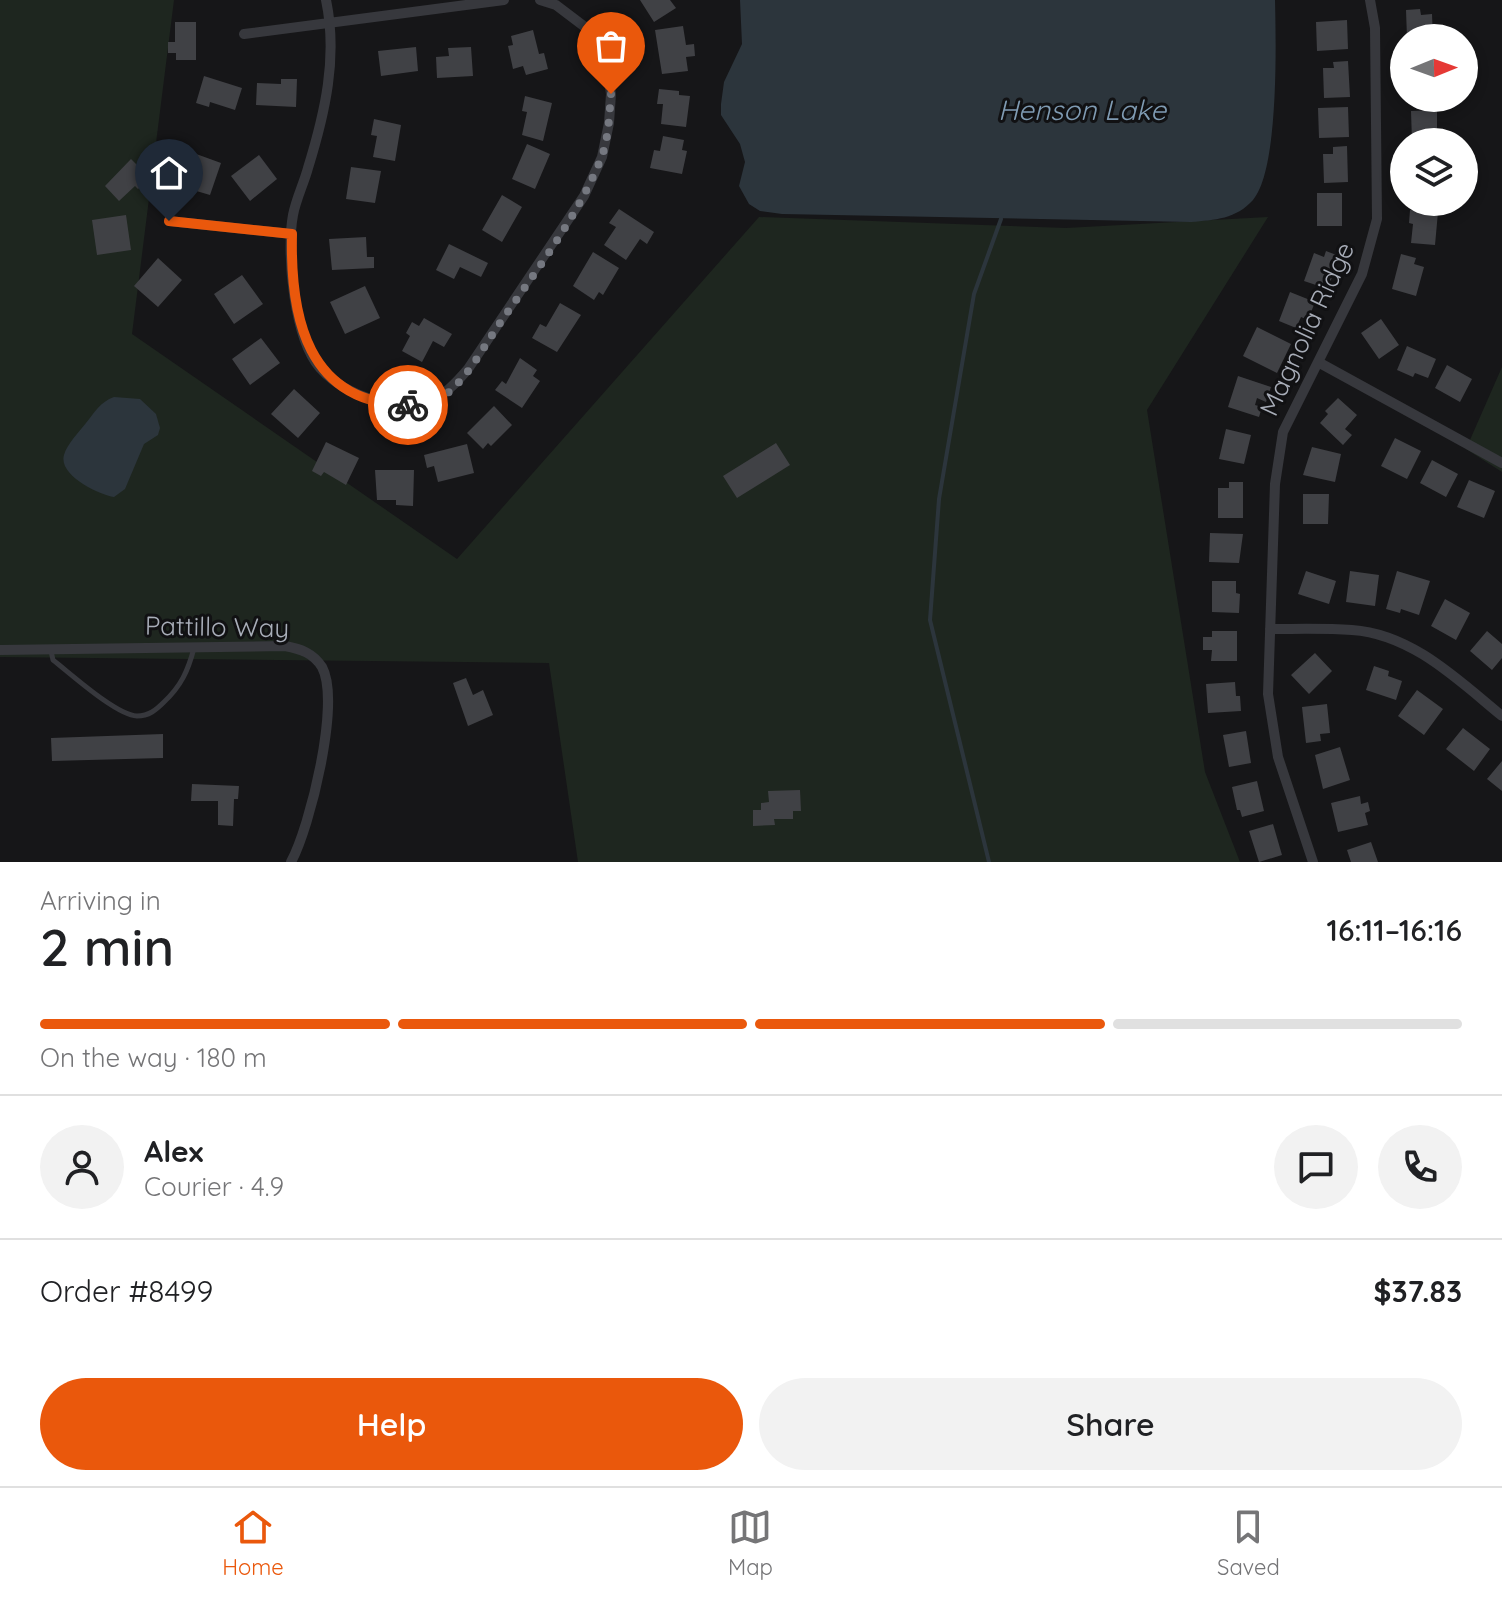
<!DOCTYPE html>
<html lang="en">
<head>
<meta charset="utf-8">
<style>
  :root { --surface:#fff; --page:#f2f2f2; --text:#202124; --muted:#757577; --line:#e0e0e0; --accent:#ea580c }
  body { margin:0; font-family:Quicksand,sans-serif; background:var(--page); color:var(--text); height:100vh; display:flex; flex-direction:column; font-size:30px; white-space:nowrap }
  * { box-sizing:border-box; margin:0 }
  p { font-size:26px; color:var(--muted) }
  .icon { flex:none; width:44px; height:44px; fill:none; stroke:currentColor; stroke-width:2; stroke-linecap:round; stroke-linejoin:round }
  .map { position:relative; height:862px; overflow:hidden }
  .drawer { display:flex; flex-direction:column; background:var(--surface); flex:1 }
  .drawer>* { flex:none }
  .needle { width:52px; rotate:89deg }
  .controls { position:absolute; left:1390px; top:24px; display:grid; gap:16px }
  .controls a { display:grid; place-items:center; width:88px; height:88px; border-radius:50%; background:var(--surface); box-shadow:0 4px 12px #0003; font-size:40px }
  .pin { position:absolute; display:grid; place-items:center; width:68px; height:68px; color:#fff; margin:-82px -34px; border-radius:50% 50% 50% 0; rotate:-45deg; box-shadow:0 0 8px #0007 }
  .pin .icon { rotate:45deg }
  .courier { position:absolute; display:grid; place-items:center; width:80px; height:80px; margin:-40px; border:6px solid #ea580c; border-radius:50%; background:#fff; color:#222; box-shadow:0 2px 10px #0007 }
  .headline em { font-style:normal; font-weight:600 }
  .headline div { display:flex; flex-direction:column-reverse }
  .headline { display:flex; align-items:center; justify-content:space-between; height:136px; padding:0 40px }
  h1 { font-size:52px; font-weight:600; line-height:60px }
  .bar { display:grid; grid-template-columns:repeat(4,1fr); gap:12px 8px; align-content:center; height:96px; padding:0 40px }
  .bar i { height:10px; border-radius:6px; background:var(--line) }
  .bar .selected { background:var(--accent) }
  .bar p { grid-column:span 4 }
  .line { display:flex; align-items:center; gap:20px; padding:0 40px; border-top:2px solid var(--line) }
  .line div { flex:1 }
  .round { display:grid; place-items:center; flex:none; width:84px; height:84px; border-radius:42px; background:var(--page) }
  .cta { display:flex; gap:16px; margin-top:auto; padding:16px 40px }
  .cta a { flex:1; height:92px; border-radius:48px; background:var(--accent); color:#fff; font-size:32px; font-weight:600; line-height:92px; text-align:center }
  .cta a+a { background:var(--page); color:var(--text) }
  .tab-bar { display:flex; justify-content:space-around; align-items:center; height:112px; border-top:2px solid var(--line); background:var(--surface); font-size:22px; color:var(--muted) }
  .tab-bar a { display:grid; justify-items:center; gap:4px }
  .tab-bar .selected { color:var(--accent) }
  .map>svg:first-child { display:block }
  .green { fill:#1e261f }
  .water { fill:#2c353c }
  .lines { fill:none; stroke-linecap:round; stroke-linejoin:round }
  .stream { stroke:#2c353c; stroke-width:4 }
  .building { fill:#404145 }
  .lane { stroke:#37383d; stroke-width:5 }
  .street { stroke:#37383d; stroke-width:10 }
  .done { stroke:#757880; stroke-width:8; stroke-dasharray:0 14.4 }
  .route { stroke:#ea580c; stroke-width:10 }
  .labels { text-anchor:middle; stroke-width:6; stroke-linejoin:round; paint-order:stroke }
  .street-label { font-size:26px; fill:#a8adb8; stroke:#111113 }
  .water-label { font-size:28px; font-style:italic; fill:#7f9bb3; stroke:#111113 }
</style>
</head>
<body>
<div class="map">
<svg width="1502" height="862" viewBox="0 0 1502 862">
  <rect width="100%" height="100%" fill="#161618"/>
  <!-- green -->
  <path class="green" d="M0,0H174L132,334L457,559L759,217L1066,228L1268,217L1147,410L1205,772L1240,862H578L549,663L0,657Z
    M1502,367V472L1466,449Z"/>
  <!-- water -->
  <path class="water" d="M740,0H1275C1276,41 1279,170 1253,200C1236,219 1215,220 1191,222L782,214L760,211L749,204L739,186L745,162L740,144L721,115V104L724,82L742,44Z
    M114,397L140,399L156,414L160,428L158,435L144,444L125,489L114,497C99,495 58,475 64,455C67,444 79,432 86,423C95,412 100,402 114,397Z"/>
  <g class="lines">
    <!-- stream -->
    <path class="stream" d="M989,862L930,620L939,499L974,294L1001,219"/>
  </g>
  <!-- building -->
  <path class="building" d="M640,0H670L676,8L654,22Z
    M1420,9L1421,15L1432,14L1433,38H1407L1406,10Z
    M1347,20L1348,49L1317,51L1316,22Z
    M175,22H196V60H176V53H168V42H175Z
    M683,26L686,45L694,44L695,56L686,57L688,71L662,74L655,30Z
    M533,30L539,54L544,53L548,69L526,75L523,66L513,69L508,46L513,45L511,36Z
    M416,47L418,71L381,76L378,51Z
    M471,47L473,76L437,78L436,57L449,56L448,48Z
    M1348,61L1350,97L1324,98L1323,68H1334L1333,62Z
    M204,76L242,88L235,110L210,102L209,107L196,103Z
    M281,79H297L296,107L256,105L257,83L281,84Z
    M659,89L679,91V95L690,96L686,127L661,124L663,104H657Z
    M525,96L552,103L543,141L522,135L527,112L522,111Z
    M1348,107L1349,137L1319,138L1318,108Z
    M1437,110V140L1412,141L1411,111Z
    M374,119L401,125L395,161L373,157L377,136L371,135Z
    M663,136L684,140L682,150L687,151L682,174L650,168L654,150L660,151Z
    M527,144L550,154L535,189L512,179Z
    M1347,146L1348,182L1324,183L1323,154H1333V147Z
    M188,151L221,163L210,195L176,185Z
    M259,155L277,179L250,201L231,176Z
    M131,159L150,178L138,189L135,186L119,201L105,186Z
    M351,167L381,171L375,203L346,199Z
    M1317,193H1342V226H1317Z
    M502,195L522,207L502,242L482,230Z
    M619,209L654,232L647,244L640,239L626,260L604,245L616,227L609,223Z
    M1410,210L1438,212L1435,245L1411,243L1413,224L1409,223Z
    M126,215L131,250L97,255L92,220Z
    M366,237L367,257H374V268L332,270L329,239Z
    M449,244L488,263L481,277L460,267L454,279L436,270Z
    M1326,251L1339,256L1328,289L1304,281L1314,253L1324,257Z
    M593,252L619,268L603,295L599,292L594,300L573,286Z
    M1401,254L1416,258L1414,264L1424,267L1416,296L1392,289Z
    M158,258L182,280L158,307L134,286Z
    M242,275L263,304L234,324L214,294Z
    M365,286L380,318L345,334L330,302Z
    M1290,292L1315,302L1308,320L1301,317L1296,328L1279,321Z
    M560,303L581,315L557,352L532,338L540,324L546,327Z
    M424,318L452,334L444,347L433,341L422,362L402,351L410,336L406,333L412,322L419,326Z
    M1381,319L1399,345L1379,359L1361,333Z
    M1257,327L1291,344L1277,373L1243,356Z
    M261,338L280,363L250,385L232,359Z
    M1407,346L1436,359L1428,378L1415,373L1413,377L1397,370Z
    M520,358L537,370L533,376L540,381L522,408L495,390L502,381L506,384Z
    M1447,365L1472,379L1460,402L1435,388Z
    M1238,376L1271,387L1266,402L1257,398L1255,405L1262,407L1259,417L1228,407Z
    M294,389L320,413L298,438L271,414Z
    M1338,398L1357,415L1345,429L1352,435L1343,445L1320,423L1328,414L1325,411Z
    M494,406L512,425L491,446L488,443L483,449L467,433Z
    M1226,429L1251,435L1244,464L1219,459Z
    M1395,438L1421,451L1407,479L1381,466Z
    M326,442L359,458L346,485L324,472L321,476L312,471Z
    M776,443L790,465L737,498L723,476Z
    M467,444L474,473L438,482L434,466L427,468L424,455Z
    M1312,447L1341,454L1335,482L1303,475Z
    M1432,460L1458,474L1446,497L1420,483Z
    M375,470H414L413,506L396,505V500H377Z
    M1469,480L1495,491L1484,518L1457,507Z
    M1229,482H1243V518H1218V488H1229Z
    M1303,494H1329L1328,524H1303Z
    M1210,533L1243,534L1239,563L1209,562Z
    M1306,571L1336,581L1329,604L1298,594Z
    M1350,571L1379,575L1375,606L1346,602Z
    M1397,571L1430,581L1419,615L1401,609L1400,613L1386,609Z
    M1212,581H1236V593L1240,594L1239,613L1212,612Z
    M1445,599L1470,613L1456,640L1431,626Z
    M1212,631H1237V661H1211L1212,650H1203V637H1212Z
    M1487,631L1502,644V658L1492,670L1470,651Z
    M1315,653L1332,671L1309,694L1291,675Z
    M1374,666L1389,671L1388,676L1402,681L1396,700L1366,690Z
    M466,678L473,695L483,690L493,715L468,726L453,683Z
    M1235,682L1236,696H1240L1241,711L1208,713L1206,684Z
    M1417,690L1443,709L1424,735L1398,716Z
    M1327,704L1330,733L1320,734L1321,741L1306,743L1302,707Z
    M1463,728L1490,749L1474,771L1446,749Z
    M1246,731L1251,763L1229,767L1223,735Z
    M163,734V758L52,761L51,738Z
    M1340,747L1350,780L1323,789L1315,755Z
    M1502,761V791L1487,779Z
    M1257,781L1264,811L1242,817L1240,810H1237L1232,787Z
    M192,784L239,786L238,799H234L233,826L218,825V801H191Z
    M800,790L801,811H793V819H774L775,825L753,826V810H761V803L769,802L768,791Z
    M1360,796L1361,804L1368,802L1370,811L1365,813L1368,825L1338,832L1331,803Z
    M1273,824L1282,855L1259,862L1249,831Z
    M1371,842L1378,862H1351L1347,850Z"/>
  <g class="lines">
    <!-- lane -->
    <path class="lane" d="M51,651L53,660C71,674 116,715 137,716C149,716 156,710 164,702C181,686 188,671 194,648"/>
    <!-- street -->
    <path class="street" d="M326,0C338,57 325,113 308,168C304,183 296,199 293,215C286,253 294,338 320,368C338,388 365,399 390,404C429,411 445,396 468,369L584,196L602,157L609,123L611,94L606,60L585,27L556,5L540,0
      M244,34L504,0
      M169,221L292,234
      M1318,362L1502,463
      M1270,629C1297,629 1325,628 1352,630C1412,634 1458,680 1502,716
      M0,650L285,646C301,649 313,653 322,667C341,702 310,827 291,862
      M1313,862L1278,757L1268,694L1275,484L1283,432L1362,274L1377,219L1375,28L1370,0"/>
  </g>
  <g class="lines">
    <!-- done -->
    <path class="done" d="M408,405C421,405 439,401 449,392C470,374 484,346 500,323C536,271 576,219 600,161C609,140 609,116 611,94"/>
    <!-- route -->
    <path class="route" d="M169,221L292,234C290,317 307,404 408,405"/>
  </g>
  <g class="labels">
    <!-- street labels -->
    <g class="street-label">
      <text transform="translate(1307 329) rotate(-65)" y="9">Magnolia Ridge</text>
      <text transform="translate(217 627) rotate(1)" y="9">Pattillo Way</text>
    </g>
    <!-- water labels -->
    <g class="water-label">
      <text x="1082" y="120">Henson Lake</text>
    </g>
  </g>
</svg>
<div class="controls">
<a><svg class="needle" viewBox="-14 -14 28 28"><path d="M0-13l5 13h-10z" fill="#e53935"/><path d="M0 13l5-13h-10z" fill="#757577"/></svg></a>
<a><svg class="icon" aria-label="layers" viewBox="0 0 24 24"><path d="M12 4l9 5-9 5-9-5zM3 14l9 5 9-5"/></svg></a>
</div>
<div class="pin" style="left:611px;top:94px;background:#ea580c"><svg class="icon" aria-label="bag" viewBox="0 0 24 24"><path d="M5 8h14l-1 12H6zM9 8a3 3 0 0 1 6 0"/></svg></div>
<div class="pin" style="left:169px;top:221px;background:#1f2937"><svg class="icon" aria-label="home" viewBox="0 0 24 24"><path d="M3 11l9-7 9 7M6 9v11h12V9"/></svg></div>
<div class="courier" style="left:408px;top:405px"><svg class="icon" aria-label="bike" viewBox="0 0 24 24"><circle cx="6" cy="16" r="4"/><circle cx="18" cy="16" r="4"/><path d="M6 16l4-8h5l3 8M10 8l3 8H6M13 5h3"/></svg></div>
</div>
<section class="drawer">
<div class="headline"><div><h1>2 min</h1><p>Arriving in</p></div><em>16:11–16:16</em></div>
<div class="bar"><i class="selected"></i><i class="selected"></i><i class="selected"></i><i></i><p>On the way · 180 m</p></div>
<div class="line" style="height:144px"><a class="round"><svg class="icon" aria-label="person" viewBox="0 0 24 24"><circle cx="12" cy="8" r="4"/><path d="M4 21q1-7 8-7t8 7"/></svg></a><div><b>Alex</b><p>Courier · 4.9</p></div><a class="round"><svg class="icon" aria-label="chat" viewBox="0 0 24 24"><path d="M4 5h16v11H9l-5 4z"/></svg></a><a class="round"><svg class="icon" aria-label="phone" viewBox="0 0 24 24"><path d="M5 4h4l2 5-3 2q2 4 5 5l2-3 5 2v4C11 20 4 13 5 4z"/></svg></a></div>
<div class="line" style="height:104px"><div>Order #8499</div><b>$37.83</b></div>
<div class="cta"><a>Help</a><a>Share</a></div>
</section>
<nav class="tab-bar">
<a class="selected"><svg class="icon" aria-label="home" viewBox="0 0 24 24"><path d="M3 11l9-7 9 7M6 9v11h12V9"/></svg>Home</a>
<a><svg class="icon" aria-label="map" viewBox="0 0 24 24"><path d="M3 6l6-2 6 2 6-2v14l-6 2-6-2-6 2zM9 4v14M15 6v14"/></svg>Map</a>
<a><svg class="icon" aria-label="saved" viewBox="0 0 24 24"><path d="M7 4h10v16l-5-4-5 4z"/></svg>Saved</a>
</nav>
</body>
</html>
